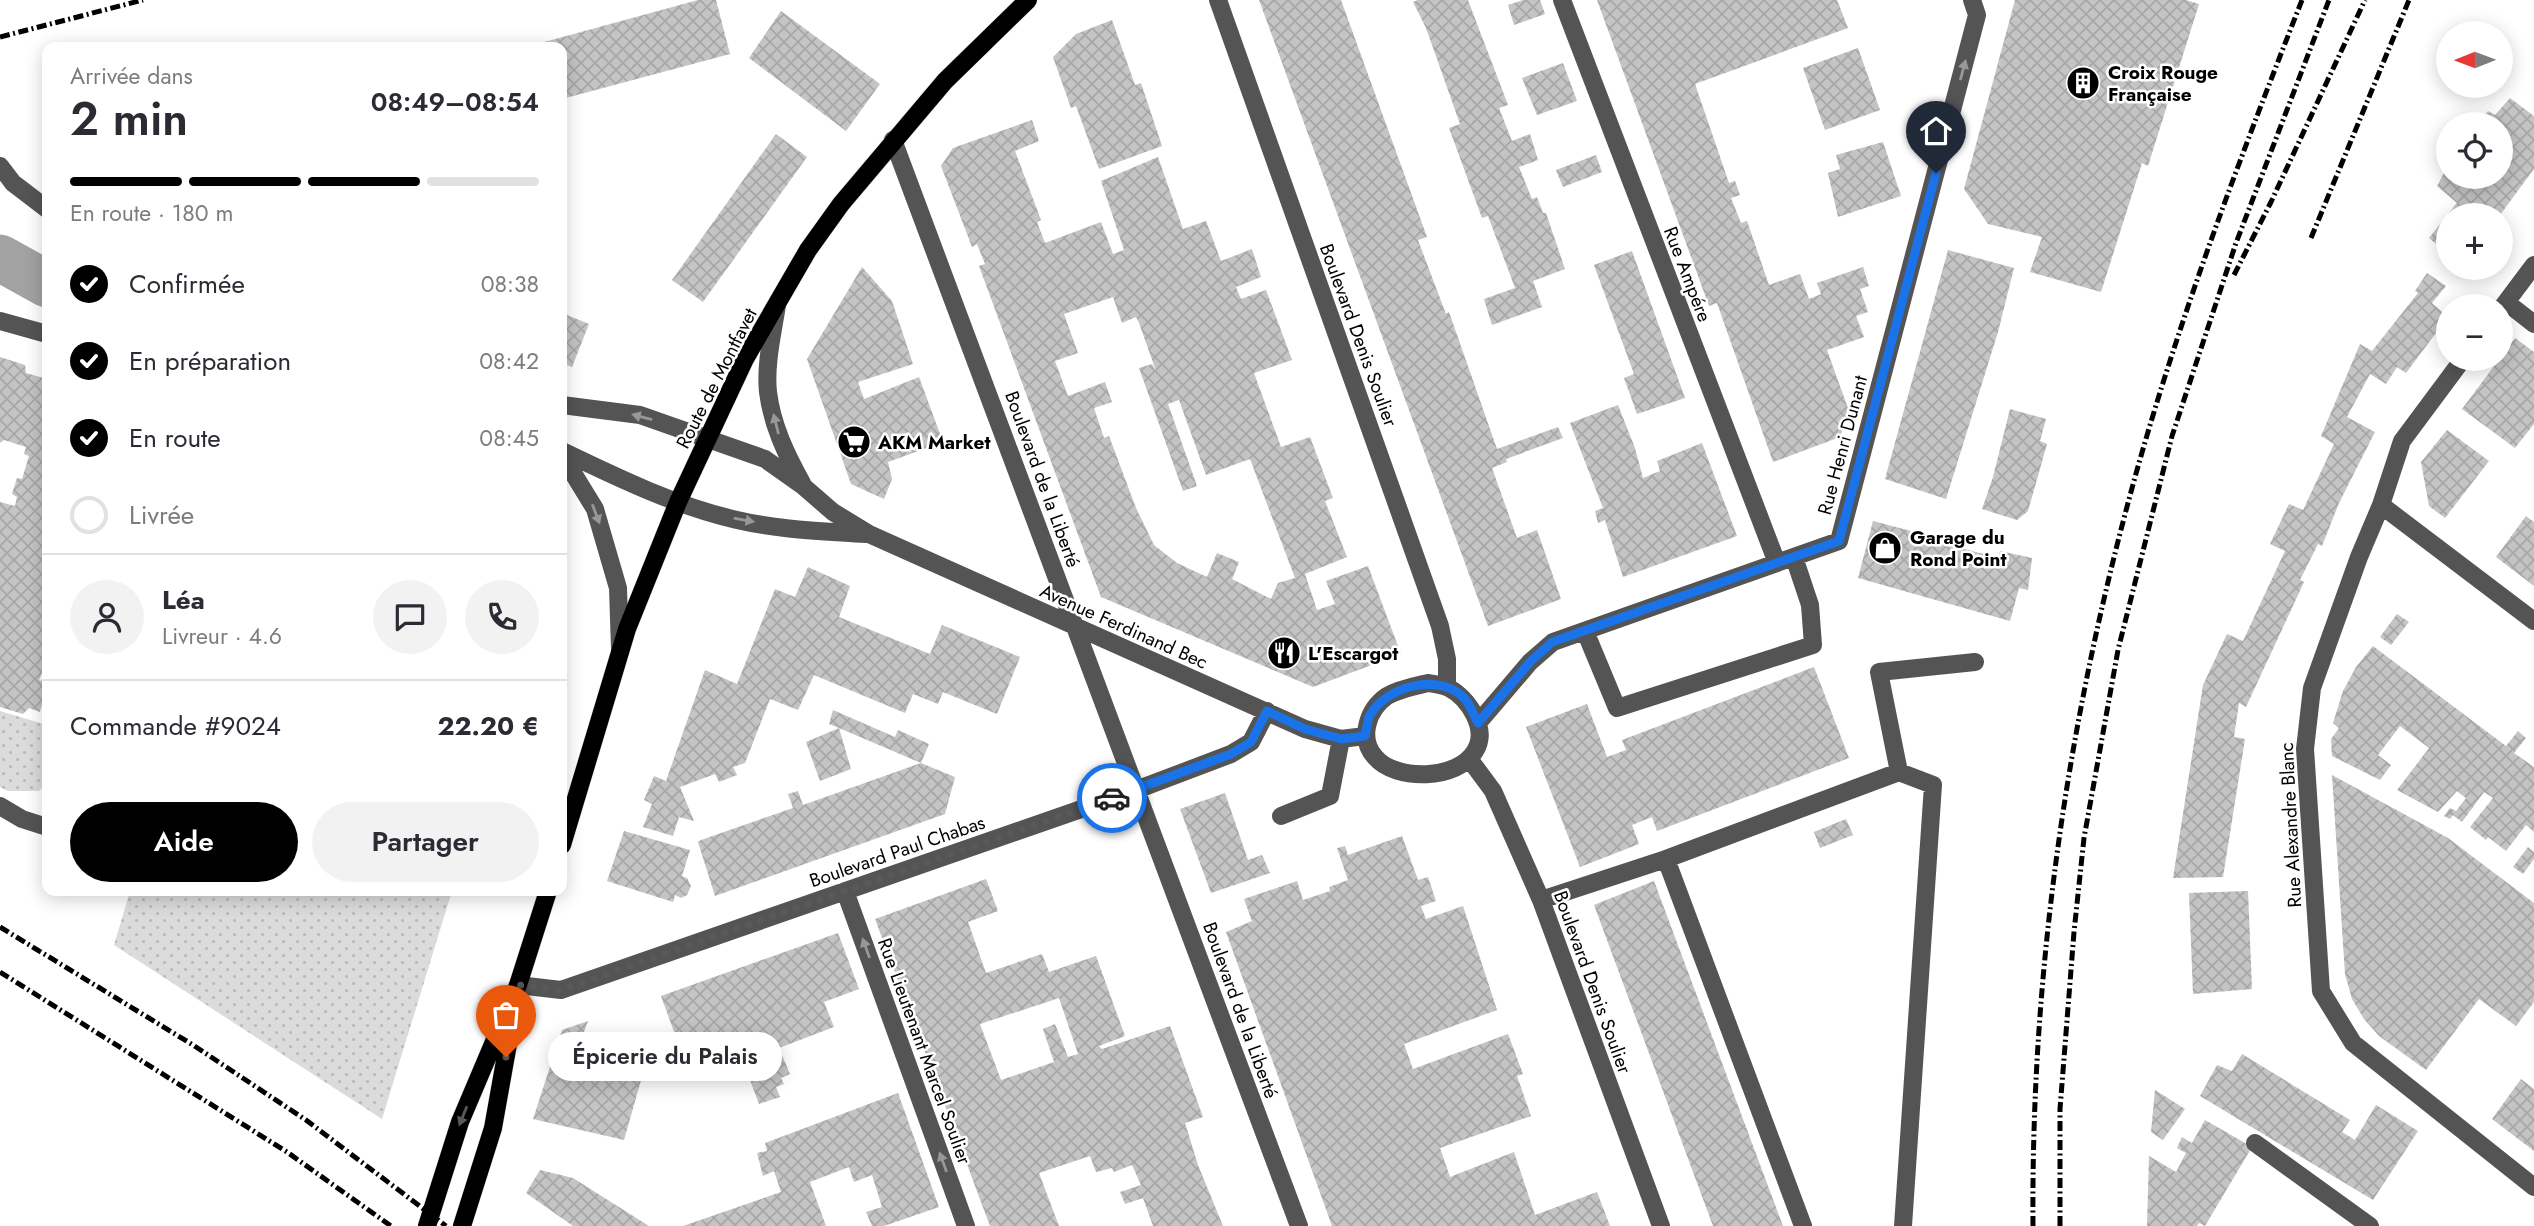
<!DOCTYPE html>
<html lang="fr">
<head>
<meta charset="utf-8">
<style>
  :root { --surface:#fff; --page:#f2f2f3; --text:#2b2b33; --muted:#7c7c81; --line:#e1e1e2; --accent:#000 }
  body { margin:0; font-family:Jost,sans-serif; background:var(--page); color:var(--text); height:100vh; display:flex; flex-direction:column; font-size:26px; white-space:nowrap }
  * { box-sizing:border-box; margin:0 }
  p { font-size:23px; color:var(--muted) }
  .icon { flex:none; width:38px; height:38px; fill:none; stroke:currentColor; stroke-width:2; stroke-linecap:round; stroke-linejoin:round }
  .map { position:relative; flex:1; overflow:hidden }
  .sheet { position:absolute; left:42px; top:42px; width:525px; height:854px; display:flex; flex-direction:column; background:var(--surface); border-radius:14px; box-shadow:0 4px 18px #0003 }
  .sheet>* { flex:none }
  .needle { width:46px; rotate:269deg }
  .fabs { position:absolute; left:2436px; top:21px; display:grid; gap:14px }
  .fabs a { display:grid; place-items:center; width:77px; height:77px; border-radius:50%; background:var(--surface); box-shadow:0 4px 18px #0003; font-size:35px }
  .pin { position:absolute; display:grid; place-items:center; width:60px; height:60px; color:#fff; margin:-72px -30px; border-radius:50% 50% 50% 0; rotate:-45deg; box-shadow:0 0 7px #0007 }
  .pin .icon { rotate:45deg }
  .courier { position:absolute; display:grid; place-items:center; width:70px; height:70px; margin:-35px; border:5px solid #1a73e8; border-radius:50%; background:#fff; color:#222; box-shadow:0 2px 9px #0007 }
  .bubble { position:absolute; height:49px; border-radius:24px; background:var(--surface); box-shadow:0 4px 18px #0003; font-size:23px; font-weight:600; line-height:49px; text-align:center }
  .overview em { font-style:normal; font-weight:600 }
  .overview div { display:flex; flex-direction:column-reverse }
  .overview { display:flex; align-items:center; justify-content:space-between; height:119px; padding:0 28px }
  h1 { font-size:46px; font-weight:600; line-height:52px }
  .bar { display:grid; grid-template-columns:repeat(4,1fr); gap:10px 7px; align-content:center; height:84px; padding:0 28px }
  .bar i { height:9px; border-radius:5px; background:var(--line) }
  .bar .current { background:var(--accent) }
  .bar p { grid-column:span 4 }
  .line { display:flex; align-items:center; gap:18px; padding:0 28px; border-top:2px solid var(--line) }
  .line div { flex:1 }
  .round { display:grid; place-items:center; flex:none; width:74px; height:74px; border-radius:37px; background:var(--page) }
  ol { padding:0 28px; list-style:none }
  li { display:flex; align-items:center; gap:21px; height:77px }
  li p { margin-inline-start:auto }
  li .icon { padding:7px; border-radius:50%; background:var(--accent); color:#fff; stroke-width:4 }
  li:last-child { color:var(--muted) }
  li i { width:38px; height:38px; border:4px solid var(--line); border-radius:50% }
  .primary-button { display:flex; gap:14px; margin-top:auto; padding:14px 28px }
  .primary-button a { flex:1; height:80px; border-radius:42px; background:var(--accent); color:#fff; font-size:28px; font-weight:600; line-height:80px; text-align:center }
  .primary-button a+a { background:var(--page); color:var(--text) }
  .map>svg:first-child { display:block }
  .green { fill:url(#green-dots) }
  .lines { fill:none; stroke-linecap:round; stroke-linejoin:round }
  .canal { stroke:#a2a2a2; stroke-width:47 }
  .building { fill:url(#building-cross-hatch); fill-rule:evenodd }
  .major-casing { stroke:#dbdbdb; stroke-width:19 }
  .minor { stroke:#545454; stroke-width:18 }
  .major { stroke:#000; stroke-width:18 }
  .rail { stroke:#000; stroke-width:5; stroke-dasharray:10 3.5 2 3.5; stroke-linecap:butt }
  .oneway { fill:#989898 }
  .oneway2 { fill:#595959 }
  .done { stroke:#595959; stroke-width:7; stroke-dasharray:0 12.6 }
  .route { stroke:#1a73e8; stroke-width:9 }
  .labels { text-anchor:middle; stroke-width:5; stroke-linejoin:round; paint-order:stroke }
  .poi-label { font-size:19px; font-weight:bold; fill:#000; stroke:#fff; text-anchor:start }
  .street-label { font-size:19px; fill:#000; stroke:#fff }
</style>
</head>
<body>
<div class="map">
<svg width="2534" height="1226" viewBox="0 0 2534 1226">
  <defs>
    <pattern id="green-dots" width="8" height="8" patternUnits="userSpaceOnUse" patternTransform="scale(1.75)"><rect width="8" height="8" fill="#dbdbdb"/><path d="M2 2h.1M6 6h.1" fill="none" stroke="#bababa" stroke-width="1.8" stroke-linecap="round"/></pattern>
    <pattern id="building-cross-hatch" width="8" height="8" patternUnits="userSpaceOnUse" patternTransform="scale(1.75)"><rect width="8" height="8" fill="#c4c4c4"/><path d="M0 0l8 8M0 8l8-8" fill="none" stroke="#a7a7a7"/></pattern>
  </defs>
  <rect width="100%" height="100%" fill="#fff"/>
  <!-- green -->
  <path class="green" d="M0,711L47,725V783L39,791H8L0,787Z
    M130,891H452L382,1119L114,945Z"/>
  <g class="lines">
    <!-- canal -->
    <path class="canal" d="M0,258L47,284"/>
  </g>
  <!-- building -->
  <path class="building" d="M698,0H716L730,54L562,99V47H526Z
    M1259,0H1341L1427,237L1418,240L1446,314L1449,312L1497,449L1558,427L1563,438L1506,459L1507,462L1492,468L1517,538L1537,530L1561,599L1488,626Z
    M1418,0H1468L1508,105L1499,108L1512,141L1530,134L1538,160L1519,167L1532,199L1537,197L1543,213H1546L1565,269L1533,281L1542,307L1492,325L1484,299L1515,288L1488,216L1482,218L1449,128L1460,124L1426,28L1413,2Z
    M1523,0H1540L1545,14L1514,25L1508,5Z
    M1597,0H1837L1848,28L1695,84L1729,183L1735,181L1740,195L1731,198L1741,223L1747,221L1769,285L1800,274L1809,299L1821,294L1817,283L1863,267L1869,286L1860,289L1868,312L1856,316L1864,337L1827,350L1849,411L1840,437L1773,462L1717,303L1709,306Z
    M2015,0H2186L2199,4L2148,166L2142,163L2101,292L2030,272L2042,237L1988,224L1964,189Z
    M781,11L880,84L846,131L749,58Z
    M1112,20L1135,85L1141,83L1162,146L1099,169L1076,106L1071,108L1053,57L1076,34Z
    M1858,48L1880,110L1825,130L1803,68Z
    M1563,63L1577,101L1537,115L1522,78Z
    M2510,98L2534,116V169L2500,215H2448V254L2429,238L2457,203L2437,186L2444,173L2448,177H2501V124H2478L2488,111L2495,115Z
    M1032,120L1039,141L1015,151L1041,220L1037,222L1045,243L1101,222L1113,254L1124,250L1101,181L1158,157L1183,229L1206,221L1221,261L1252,249L1261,277L1236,287L1241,299L1266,290L1292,360L1254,373L1281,447L1310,437L1333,498L1325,501L1347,557L1305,574L1317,610L1335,604L1326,581L1368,566L1401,654L1313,687L1101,597L979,266L985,264L977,244L972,247L941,166L953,148ZM1113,297L1122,323L1136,317L1139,323L1156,371L1152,364L1139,368L1183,491L1197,486L1168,404L1179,400L1206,475L1250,459L1295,578L1278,583L1271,599L1232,579L1239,562L1217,553L1207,577L1177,563L1154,545L1136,508L1109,436L1104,438L1094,408L1112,402L1105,382L1068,396L1055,361L1078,353L1064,314Z
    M776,134L807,157L703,302L672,280Z
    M1883,142L1901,196L1838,217L1828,173L1840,169L1836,155Z
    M1596,155L1602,172L1563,187L1556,170Z
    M1948,250L2014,268L1998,332L1946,499L1885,479Z
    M1632,251L1685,398L1637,414L1624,378L1634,374L1594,265Z
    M862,267L892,301L913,364L858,382L864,399L919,377L943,442L888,462L892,479L884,499L851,484L807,359Z
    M2427,273L2446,286L2432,303L2448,317L2406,373L2397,367L2386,384L2370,374L2347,417L2375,432L2339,503L2322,546L2318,544L2300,580L2304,582L2246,707L2239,703L2234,737L2245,739L2223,877L2173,878L2203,685L2227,634L2243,641L2256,613L2285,551L2270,544L2289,504L2303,510L2334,444L2321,436L2360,344L2372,351L2418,293L2415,291Z
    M562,313L589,324L572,367L562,363Z
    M2515,338L2534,352V424L2515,448L2462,409Z
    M0,357L25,365L26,373L47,379V661L39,680L47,682V688L40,712L29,708L23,714L0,707V502L15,506L17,497L12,494L17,478L22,479L29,456L24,454L26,447L4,440L0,443Z
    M1618,405L1635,448L1643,478L1660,471L1657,461L1702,443L1737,536L1623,577L1605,520L1598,523L1595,511L1603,508L1570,423Z
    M2010,409L2046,419L2040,441L2047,444L2028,511L2017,520L1982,509L1993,477Z
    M2447,430L2489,461L2445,518L2429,506L2421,462Z
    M2526,516L2534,522V586L2496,557Z
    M1873,521L1911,531L1910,534L1998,558L2000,551L2032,558L2028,590L2019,588L2010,621L1858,578Z
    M808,567L850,586L839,617L930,654L942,625L1020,657L997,714L943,692L938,704L913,694L905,713L814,675L798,710L770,699L745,763L733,767L737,775L719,782L715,774L680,787L694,821L679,817L673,836L643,827L652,804L644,800L654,776L666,781L705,670L737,684L775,589L795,597Z
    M2397,614L2409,622L2391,645L2380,637Z
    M2373,646L2506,746L2518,731L2526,738L2514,753L2534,767V832L2526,825L2506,851L2488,837L2486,840L2470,827L2493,798L2484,792L2462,822L2453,815L2450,819L2444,816L2450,808L2456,811L2466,798L2457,791L2438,812L2397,790L2429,748L2400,726L2378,755L2391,765L2380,780L2332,756L2331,739L2339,728L2333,723L2343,691L2356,667Z
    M1814,667L1849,758L1657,831L1652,817L1632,825L1639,844L1580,867L1526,727L1587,704L1607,757L1626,750L1622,740Z
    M833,710L895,737L898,730L929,744L921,763L839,728L851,769L820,781L806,742L839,728L829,724Z
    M921,763L955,777L945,814L715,896L698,842L701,840L793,808L788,794L798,791L803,805Z
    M2332,775L2448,838L2534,903V1002L2516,1026L2479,999L2426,1070L2379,1036L2364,1019L2352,999L2345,974Z
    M1225,793L1248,860L1262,855L1270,873L1211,893L1180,809Z
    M1846,819L1853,835L1820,848L1814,832Z
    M624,831L690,850L682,876L687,878L691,886L687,895L681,898L675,895L673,902L607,881Z
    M1402,836L1418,880L1428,877L1436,901L1421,906L1426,919L1463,906L1497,1010L1404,1044L1413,1069L1508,1034L1523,1074L1517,1076L1531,1116L1440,1148L1450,1177L1514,1152L1535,1215L1597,1192L1610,1226H1332L1226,932L1252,921L1244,899L1297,881L1303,900L1330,891L1329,887L1348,880L1337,848L1345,846L1348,855Z
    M2528,847L2534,852V859L2523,874L2513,867Z
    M986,879L998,911L968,922L986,973L1042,954L1049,972L1096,956L1125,1036L1099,1046L1102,1049L1170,1026L1203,1117L1185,1123L1198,1165L1223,1226H1153L1143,1198L1125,1204L1120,1192L1141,1185L1132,1165L1114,1172L1112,1168L1096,1172L1090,1156L1039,1173L1059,1226H990L875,919ZM1059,998L1078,1054L1068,1057L1055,1024L1043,1029L1054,1062L1001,1080L980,1024Z
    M1654,881L1783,1226H1713L1594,905Z
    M2248,891L2252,989L2193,994L2189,893Z
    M838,933L859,989L824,1002L834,1027L779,1048L790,1074L781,1078L784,1084L776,1087L780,1097L759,1104L738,1048L717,1056L710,1040L681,1051L661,996Z
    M588,1021L579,1046L628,1060L631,1051L648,1056L624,1140L533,1119L562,1030Z
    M2242,1054L2350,1120L2342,1132L2355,1140L2376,1105L2418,1131L2373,1200L2200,1096L2217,1065L2232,1071Z
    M2521,1079L2534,1089V1151L2492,1119Z
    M2155,1090L2185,1109L2163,1140L2151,1132Z
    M898,1093L939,1207L884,1226H872L866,1212L882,1207L872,1175L854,1182L849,1167L810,1182L826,1226H683L781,1192L774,1171L763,1176L757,1153L767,1151L765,1143Z
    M2205,1120L2252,1147L2205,1226L2199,1223L2197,1226H2147L2149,1156L2176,1172L2186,1153L2177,1148L2182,1137L2192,1143Z
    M540,1170L573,1178L649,1226H573L526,1193Z"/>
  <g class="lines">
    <defs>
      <path id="major" d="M562,845L627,629L678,502L745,359L808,250L841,204L945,81L1028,0
        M427,1226L460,1122L518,985L548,891
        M462,1226L493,1128L513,1016"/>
    </defs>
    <!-- major casing -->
    <use href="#major" class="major-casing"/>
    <!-- minor -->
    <path class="minor" d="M1218,0L1440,626L1447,659V687
      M1562,0L1777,563
      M893,140L1299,1226
      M0,166L13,183L47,209
      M2506,302L2534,324
      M777,305C773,332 765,364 768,392C772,425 786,454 802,483
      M2501,309L2534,265
      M0,321L47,334
      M2463,359L2402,441L2381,505L2359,557L2312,688L2305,749L2321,991L2353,1043L2534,1187
      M562,405L640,415L765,459L803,486L833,512L869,534L1305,729L1341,739L1365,736
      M562,451C618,478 676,506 737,520C779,530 824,531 866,534
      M562,455L595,509L618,588L620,649
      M2381,505L2534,621
      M1585,631L1617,708L1813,645L1810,605L1794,557
      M1428,683C1435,684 1443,685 1449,688C1468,698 1489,729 1475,751C1458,780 1396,782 1375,757C1358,738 1368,709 1387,696C1399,689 1415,686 1428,683Z
      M1478,723L1530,662L1553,642L1839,541L1977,15L1972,0
      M1470,760L1493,791L1541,900L1661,1226
      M1899,772L1879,672L1975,662
      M0,806L22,819L47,827
      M1281,816L1330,796L1341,739
      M845,891L966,1226
      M1541,900L1666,859
      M518,985L561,990L1136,790L1231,754L1251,742L1267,711
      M2255,1143L2370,1226
      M1803,1226L1666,859L1899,772L1933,785L1903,1226"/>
    <!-- major -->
    <use href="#major" class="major"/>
    <!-- rail -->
    <path class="rail" d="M0,37L143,0
      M2311,238L2409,0
      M2234,275L2271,202L2365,0
      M0,927L193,1045L306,1120L446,1226
      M0,972L287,1152L391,1226
      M2033,1226C2031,989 2063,751 2123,522C2169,344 2235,171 2302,0
      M2060,1226V1109L2074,932L2084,838L2118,650L2172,436L2236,243L2329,0"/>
  </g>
  <!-- one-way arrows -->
  <defs><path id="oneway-solid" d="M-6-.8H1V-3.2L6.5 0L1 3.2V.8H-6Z" transform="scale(1.75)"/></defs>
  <g class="oneway">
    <use href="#oneway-solid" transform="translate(1963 70) rotate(-75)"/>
    <use href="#oneway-solid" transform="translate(642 417) rotate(-165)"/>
    <use href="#oneway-solid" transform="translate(776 424) rotate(-104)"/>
    <use href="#oneway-solid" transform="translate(596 514) rotate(69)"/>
    <use href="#oneway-solid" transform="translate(744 520) rotate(10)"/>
    <use href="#oneway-solid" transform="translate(866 948) rotate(-110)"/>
    <use href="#oneway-solid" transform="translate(943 1162) rotate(-110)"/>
  </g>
  <use class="oneway2" href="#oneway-solid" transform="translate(463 1116) rotate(112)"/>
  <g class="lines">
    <!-- done -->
    <path class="done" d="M506,1057L518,985L561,990L1112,798"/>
    <!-- route -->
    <path class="route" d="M1112,798L1231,754L1251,742L1267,711L1305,729L1341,739L1365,736C1367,729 1367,720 1370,715C1388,685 1441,672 1465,699C1471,706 1474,716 1478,723L1530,662L1552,642L1839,541L1936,173"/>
  </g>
  <!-- icons -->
  <defs>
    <symbol id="building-disc" viewBox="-11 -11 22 22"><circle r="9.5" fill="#000" stroke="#fff"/><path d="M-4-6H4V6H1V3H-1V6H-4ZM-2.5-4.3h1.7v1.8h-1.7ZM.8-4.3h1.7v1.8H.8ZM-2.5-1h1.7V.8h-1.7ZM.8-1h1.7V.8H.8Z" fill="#fff"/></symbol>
    <symbol id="supermarket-disc" viewBox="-11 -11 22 22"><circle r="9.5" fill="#000" stroke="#fff"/><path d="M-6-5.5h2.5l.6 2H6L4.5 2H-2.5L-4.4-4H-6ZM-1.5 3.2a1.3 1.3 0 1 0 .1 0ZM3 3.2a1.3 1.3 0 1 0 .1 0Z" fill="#fff"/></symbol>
    <symbol id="shop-disc" viewBox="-11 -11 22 22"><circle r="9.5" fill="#000" stroke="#fff"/><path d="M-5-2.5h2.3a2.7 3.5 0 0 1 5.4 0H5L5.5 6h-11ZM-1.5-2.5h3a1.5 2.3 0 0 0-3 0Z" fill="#fff"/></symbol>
    <symbol id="restaurant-disc" viewBox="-11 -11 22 22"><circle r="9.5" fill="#000" stroke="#fff"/><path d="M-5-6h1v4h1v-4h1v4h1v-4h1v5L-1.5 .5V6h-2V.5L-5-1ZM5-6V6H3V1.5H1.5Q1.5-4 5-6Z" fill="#fff"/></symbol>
  </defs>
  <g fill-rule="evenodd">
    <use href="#building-disc" x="2064" y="64" width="38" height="38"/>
    <use href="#supermarket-disc" x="835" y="423" width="38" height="38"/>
    <use href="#shop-disc" x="1866" y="529" width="38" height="38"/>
    <use href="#restaurant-disc" x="1265" y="634" width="38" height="38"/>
  </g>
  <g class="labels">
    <!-- poi labels -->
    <g class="poi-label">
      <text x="2108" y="79">Croix Rouge<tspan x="2108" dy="22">Française</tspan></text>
      <text x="878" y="449">AKM Market</text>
      <text x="1910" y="544">Garage du<tspan x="1910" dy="22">Rond Point</tspan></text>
      <text x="1308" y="660">L'Escargot</text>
    </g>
    <!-- street labels -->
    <g class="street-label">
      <text transform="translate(1688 274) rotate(69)" y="7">Rue Ampére</text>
      <text transform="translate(1359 335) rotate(70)" y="7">Boulevard Denis Soulier</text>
      <text transform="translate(716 378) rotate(-63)" y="7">Route de Montfavet</text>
      <text transform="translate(1842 445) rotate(-75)" y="7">Rue Henri Dunant</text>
      <text transform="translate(1043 479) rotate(70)" y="7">Boulevard de la Liberté</text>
      <text transform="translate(1124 626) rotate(24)" y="7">Avenue Ferdinand Bec</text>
      <text transform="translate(2290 825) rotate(-93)" y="7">Rue Alexandre Blanc</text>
      <text transform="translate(897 851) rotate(-19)" y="7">Boulevard Paul Chabas</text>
      <text transform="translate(1593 982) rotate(70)" y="7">Boulevard Denis Soulier</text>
      <text transform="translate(1241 1010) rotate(70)" y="7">Boulevard de la Liberté</text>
      <text transform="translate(925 1051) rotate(70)" y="7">Rue Lieutenant Marcel Soulier</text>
    </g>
  </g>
</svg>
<div class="fabs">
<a><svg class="needle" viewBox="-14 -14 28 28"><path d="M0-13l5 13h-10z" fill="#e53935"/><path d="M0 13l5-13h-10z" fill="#7c7c81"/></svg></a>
<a><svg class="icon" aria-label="locate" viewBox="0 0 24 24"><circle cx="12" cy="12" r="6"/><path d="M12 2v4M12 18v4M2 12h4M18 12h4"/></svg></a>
<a>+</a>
<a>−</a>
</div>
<div class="pin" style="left:506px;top:1057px;background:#ea580c"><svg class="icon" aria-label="bag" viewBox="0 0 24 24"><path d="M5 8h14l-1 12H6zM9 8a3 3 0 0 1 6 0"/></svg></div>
<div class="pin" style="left:1936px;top:173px;background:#1f2937"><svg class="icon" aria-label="home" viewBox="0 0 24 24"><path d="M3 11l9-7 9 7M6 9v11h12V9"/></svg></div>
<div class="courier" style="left:1112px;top:798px"><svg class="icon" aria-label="car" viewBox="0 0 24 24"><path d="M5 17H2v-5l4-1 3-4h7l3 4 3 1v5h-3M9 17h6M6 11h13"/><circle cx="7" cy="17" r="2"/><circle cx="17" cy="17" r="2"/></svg></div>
<div class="bubble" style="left:548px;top:1032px;width:234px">Épicerie du Palais</div>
<section class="sheet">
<div class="overview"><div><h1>2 min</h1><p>Arrivée dans</p></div><em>08:49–08:54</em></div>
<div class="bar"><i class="current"></i><i class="current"></i><i class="current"></i><i></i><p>En route · 180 m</p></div>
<ol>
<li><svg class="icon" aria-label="check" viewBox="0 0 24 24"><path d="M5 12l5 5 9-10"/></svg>Confirmée<p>08:38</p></li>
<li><svg class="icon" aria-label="check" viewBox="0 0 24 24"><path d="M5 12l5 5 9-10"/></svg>En préparation<p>08:42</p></li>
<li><svg class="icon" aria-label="check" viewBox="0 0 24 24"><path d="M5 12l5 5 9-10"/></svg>En route<p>08:45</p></li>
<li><i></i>Livrée</li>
</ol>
<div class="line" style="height:126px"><a class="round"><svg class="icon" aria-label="person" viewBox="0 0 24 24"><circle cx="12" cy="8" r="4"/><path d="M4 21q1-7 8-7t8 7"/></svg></a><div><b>Léa</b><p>Livreur · 4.6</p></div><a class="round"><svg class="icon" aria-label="chat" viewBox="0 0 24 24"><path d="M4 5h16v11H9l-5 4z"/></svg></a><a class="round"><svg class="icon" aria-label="phone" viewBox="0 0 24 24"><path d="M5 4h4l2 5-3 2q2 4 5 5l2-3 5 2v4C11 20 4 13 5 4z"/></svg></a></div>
<div class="line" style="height:91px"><div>Commande #9024</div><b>22.20 €</b></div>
<div class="primary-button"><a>Aide</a><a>Partager</a></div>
</section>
</div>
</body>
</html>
